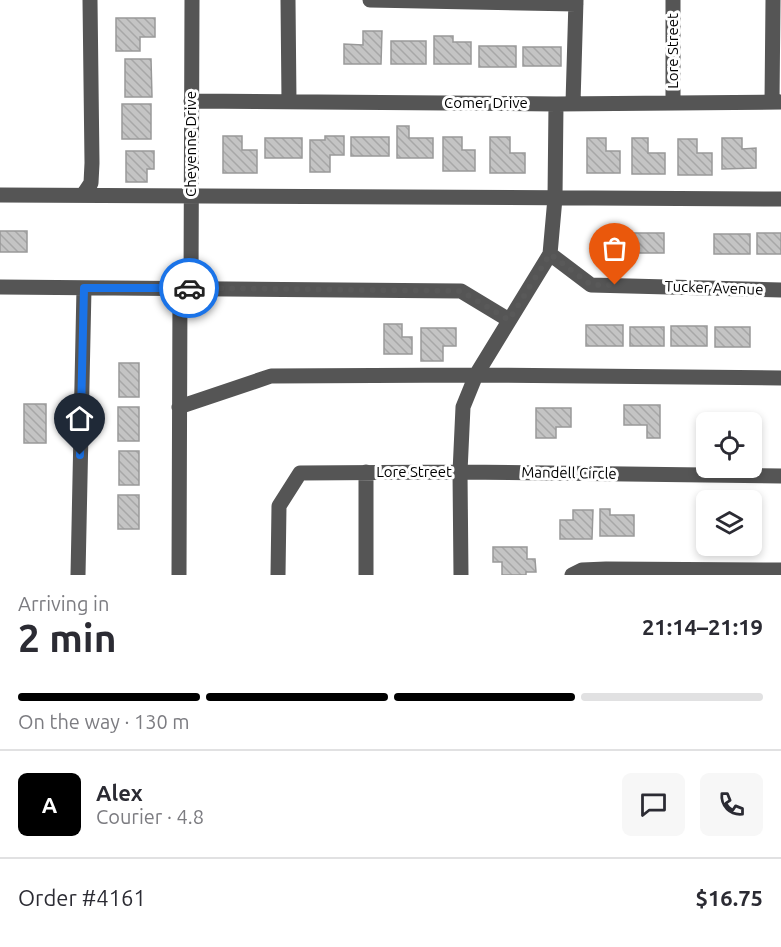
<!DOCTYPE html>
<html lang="en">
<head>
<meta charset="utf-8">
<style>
  :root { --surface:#fff; --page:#f7f7f7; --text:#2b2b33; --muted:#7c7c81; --line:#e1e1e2; --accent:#000 }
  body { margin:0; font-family:Ubuntu,sans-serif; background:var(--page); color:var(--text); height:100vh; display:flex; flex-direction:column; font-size:22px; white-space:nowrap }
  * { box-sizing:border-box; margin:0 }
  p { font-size:20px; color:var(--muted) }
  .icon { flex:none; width:33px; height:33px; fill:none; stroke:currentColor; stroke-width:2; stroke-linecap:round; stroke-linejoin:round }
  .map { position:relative; height:575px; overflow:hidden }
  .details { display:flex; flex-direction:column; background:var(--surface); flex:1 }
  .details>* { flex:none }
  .buttons { position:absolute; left:696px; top:412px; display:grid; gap:12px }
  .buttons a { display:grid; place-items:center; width:66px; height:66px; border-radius:9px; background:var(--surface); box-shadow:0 3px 9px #0003; font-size:30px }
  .pin { position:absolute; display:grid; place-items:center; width:51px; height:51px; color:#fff; margin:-62px -26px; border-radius:50% 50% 50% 0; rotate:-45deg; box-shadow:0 0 6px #0007 }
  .pin .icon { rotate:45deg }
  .courier { position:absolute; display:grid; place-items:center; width:60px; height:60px; margin:-30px; border:4px solid #1a73e8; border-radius:50%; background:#fff; color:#222; box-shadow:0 2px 8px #0007 }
  .overview em { font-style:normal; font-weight:600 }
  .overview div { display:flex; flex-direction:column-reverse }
  .overview { display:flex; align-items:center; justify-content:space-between; height:102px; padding:0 18px }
  h1 { font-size:39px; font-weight:600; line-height:45px }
  .bar { display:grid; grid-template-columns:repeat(4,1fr); gap:9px 6px; align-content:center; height:72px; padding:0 18px }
  .bar i { height:8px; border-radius:4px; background:var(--line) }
  .bar .on { background:var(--accent) }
  .bar p { grid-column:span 4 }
  .line { display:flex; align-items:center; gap:15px; padding:0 18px; border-top:2px solid var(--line) }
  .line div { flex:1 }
  .round { display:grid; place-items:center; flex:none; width:63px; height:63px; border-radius:9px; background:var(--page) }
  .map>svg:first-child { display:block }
  .building { fill:url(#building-back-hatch); stroke:#999; stroke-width:1.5 }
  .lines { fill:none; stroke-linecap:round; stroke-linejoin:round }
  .minor { stroke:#555; stroke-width:15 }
  .done { stroke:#595959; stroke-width:6; stroke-dasharray:0 10.8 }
  .route { stroke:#1a73e8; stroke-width:8 }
  .labels { text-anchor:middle; stroke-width:6; stroke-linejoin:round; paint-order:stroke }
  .street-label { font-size:15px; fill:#000; stroke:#fff }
</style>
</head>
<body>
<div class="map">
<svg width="781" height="575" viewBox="0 0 781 575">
  <defs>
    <pattern id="building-back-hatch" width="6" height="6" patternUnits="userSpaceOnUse" patternTransform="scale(1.5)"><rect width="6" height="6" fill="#c4c4c4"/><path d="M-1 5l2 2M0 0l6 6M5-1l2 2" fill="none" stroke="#a7a7a7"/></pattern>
  </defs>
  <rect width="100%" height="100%" fill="#fff"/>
  <!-- building -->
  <path class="building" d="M116,18H155V37H140V51H116Z
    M363,31H382L381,64H344V44L363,45Z
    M434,36H453V42H471V64H434Z
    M391,41H426V64H391Z
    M479,46H516V67H479Z
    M523,47H561V66H523Z
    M125,59H151L152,97H125Z
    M122,104H151V139H122Z
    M397,126H409V138H433V158H397Z
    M223,136H242V150H257V173H223Z
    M325,136H344V155H330V172H310V140H325Z
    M351,137H389V156H351Z
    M443,137H462V150H475V171H443Z
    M490,137H510V153H525V173H490Z
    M265,138H302V158H265Z
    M587,138H606V151H620V173H587Z
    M632,138H648V153H665V174H632Z
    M722,138H742V149L756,148V168L722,169Z
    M678,139H697V153H712V175H678Z
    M126,151H154V169H147V182H126Z
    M0,231H27V252H0Z
    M628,233H664V253H628Z
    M757,233H781V254H757Z
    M714,234H750V254H714Z
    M384,324H402V337H412V354H384Z
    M586,325H623V346H586Z
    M671,326H707V346H671Z
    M630,327H664V346H630Z
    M715,327H750V347H715Z
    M421,328H456V346H443V361H421Z
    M119,363H139V397H119Z
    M24,404H46V443H24Z
    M624,405H660V438H647V425H624Z
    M118,407H139V441H118Z
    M536,408H571V427H556V438H536Z
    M119,451H139V485H119Z
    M118,495H139V529H118Z
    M600,509H610V515H634V536H600Z
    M573,510H593L592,539H560V520H573Z
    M493,547H527V559H535L536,572H526V575H502V562H493Z"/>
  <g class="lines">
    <!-- minor -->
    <path class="minor" d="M288,0L289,101
      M370,0L576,4
      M191,101L556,104L781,102
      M673,102V0
      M772,102L773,0
      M573,103L576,0
      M0,195L781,199
      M83,195L91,183L92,163L90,0
      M550,254L591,285L781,290
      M0,287L461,291L509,320
      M191,288L192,0
      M179,407L271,376L476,375L781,378
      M78,575L84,288
      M179,575L180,287
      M278,575L279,506L300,473L460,472L781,476
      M366,575V472
      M461,575L460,472L463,407L476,375L550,254L555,198L556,104
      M572,575L582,570L606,569L781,570"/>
  </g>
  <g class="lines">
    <!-- done -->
    <path class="done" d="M189,288L461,291L509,320L550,254L591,285H615"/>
    <!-- route -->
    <path class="route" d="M80,455L84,288H189"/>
  </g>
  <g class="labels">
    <!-- street labels -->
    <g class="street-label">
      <text transform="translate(673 51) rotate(-90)" y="5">Lore Street</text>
      <text x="486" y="108">Comer Drive</text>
      <text transform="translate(191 144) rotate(-90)" y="5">Cheyenne Drive</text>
      <text transform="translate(714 288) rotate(2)" y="5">Tucker Avenue</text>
      <text x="414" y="477">Lore Street</text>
      <text transform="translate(569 473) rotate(1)" y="5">Mandell Circle</text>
    </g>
  </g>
</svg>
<div class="buttons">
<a><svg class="icon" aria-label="locate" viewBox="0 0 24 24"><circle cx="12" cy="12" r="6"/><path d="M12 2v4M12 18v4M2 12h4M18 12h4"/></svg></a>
<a><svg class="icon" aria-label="layers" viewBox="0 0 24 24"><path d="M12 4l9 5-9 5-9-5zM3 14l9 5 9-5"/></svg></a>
</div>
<div class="pin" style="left:615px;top:285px;background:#ea580c"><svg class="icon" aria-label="bag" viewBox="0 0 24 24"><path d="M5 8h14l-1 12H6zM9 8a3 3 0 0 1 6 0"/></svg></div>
<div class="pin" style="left:80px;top:455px;background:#1f2937"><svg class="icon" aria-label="home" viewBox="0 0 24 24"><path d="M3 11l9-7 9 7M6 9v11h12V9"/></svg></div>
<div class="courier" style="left:189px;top:288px"><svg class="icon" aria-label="car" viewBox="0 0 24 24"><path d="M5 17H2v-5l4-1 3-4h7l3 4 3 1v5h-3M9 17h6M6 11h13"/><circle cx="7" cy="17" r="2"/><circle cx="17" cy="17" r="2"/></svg></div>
</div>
<section class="details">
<div class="overview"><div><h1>2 min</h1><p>Arriving in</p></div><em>21:14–21:19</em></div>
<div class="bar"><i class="on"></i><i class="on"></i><i class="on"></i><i></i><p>On the way · 130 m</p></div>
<div class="line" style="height:108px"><b class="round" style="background:var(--accent);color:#fff">A</b><div><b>Alex</b><p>Courier · 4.8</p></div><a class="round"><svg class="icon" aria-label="chat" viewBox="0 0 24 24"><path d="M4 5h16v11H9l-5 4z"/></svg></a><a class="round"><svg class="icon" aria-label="phone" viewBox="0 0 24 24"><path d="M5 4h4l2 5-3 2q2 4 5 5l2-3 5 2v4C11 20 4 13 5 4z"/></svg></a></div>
<div class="line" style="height:78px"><div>Order #4161</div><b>$16.75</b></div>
</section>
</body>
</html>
